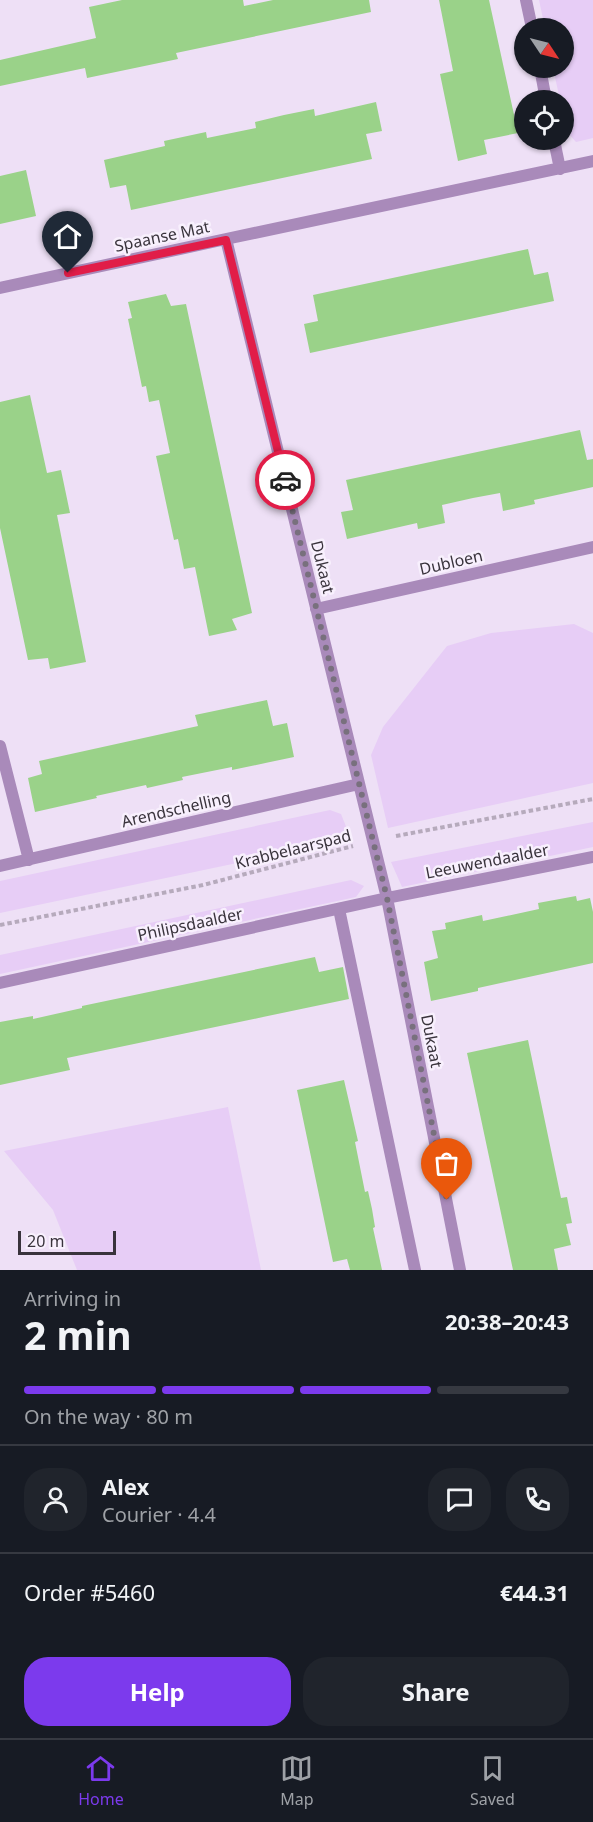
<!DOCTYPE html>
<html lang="en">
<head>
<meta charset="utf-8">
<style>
  :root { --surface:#171b24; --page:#20242c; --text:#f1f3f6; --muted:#9ea1a6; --line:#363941; --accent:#7c3aed }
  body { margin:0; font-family:"Noto Sans",sans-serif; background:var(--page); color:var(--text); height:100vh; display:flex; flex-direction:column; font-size:22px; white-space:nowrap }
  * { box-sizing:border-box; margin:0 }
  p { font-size:20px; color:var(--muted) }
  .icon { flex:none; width:33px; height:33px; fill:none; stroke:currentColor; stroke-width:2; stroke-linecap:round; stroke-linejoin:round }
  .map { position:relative; height:1270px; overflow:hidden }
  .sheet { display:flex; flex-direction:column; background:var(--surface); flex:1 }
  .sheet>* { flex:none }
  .needle { width:39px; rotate:125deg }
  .tools { position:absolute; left:514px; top:18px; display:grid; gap:12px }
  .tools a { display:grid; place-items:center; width:60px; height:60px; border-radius:50%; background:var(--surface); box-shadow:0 2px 4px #0004; font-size:30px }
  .scale { position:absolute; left:18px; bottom:15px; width:98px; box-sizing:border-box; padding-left:6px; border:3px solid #39333c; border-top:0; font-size:16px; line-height:21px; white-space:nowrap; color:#39333c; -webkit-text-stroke:4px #f8f0fd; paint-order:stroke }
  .pin { position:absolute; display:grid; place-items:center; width:51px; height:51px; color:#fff; margin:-62px -26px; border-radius:50% 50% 50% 0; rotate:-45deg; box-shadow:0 0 6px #0007 }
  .pin .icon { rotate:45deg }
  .courier { position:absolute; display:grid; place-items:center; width:60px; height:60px; margin:-30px; border:4px solid #e11d48; border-radius:50%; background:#fff; color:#222; box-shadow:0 2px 8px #0007 }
  .overview em { font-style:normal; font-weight:700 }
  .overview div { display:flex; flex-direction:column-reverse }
  .overview { display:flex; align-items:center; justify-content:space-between; height:102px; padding:0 24px }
  h1 { font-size:39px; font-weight:700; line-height:45px }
  .bar { display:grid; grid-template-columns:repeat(4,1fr); gap:9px 6px; align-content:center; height:72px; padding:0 24px }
  .bar i { height:8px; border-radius:4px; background:var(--line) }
  .bar .current { background:var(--accent) }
  .bar p { grid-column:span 4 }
  .line { display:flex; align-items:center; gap:15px; padding:0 24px; border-top:2px solid var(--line) }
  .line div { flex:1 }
  .round { display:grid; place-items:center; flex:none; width:63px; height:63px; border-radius:24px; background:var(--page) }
  .cta { display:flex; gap:12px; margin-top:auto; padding:12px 24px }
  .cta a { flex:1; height:69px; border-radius:24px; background:var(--accent); color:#fff; font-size:24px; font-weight:700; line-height:69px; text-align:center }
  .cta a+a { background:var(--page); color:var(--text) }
  .tab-bar { display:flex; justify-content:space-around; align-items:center; height:84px; border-top:2px solid var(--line); background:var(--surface); font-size:16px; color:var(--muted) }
  .tab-bar a { display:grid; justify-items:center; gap:3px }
  .tab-bar .current { color:var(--accent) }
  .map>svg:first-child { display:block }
  .green { fill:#e7cdf6 }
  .building { fill:#9ad289 }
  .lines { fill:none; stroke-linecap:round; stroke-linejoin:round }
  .path { stroke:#b6aabc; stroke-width:4; stroke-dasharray:4.5 3; stroke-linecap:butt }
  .pedestrian { stroke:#a98aba; stroke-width:12 }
  .minor { stroke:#a98aba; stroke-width:12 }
  .done { stroke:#78707d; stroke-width:6; stroke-dasharray:0 10.8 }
  .route { stroke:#e11d48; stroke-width:8 }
  .labels { text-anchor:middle; stroke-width:5; stroke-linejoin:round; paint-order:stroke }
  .street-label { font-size:16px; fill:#39333c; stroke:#f8f0fd }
</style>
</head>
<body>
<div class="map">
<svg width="593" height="1270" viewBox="0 0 593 1270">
  <rect width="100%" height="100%" fill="#eee0f6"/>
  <!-- green -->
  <path class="green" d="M539,0H593V138L576,142L566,131L564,100H560L553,68H564V28H545Z
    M574,624L593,633V783L388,828L371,755L383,727L447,646L491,633Z
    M330,810L341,814L351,839L0,913V881Z
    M593,822V847L402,887L391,862Z
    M351,880L364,886L356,897L0,974V955Z
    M228,1107L261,1270H77L53,1210L4,1151Z"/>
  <!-- building -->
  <path class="building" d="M122,0H243L244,6L273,0H369L371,12L176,53L178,59L87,78L85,68L0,86V60L96,38L89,7Z
    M439,0H489L518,133L484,140L487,154L458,161L440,74L453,71Z
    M376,102L382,131L366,134L372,159L131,210L126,185L110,188L104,160L165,146L164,141L206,132L207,138L256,128L255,122L284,115L314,109L315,116Z
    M26,170L36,216L0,224V176Z
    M528,249L534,275L548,272L554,301L310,353L304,324L318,321L313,295Z
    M166,294L171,306L186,304L252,613L232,619L237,630L209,636L195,567L184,569L178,539L174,540L156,456L170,453L159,400L149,402L146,386L142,387L128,319L132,318L128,302Z
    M30,395L47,473L61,470L70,513L57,515L86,662L50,669L48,658L28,660L0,528V402Z
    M580,430L587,460L593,459V487L534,500L535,504L503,511L500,493L473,498L442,505L445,523L418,529L417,523L347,539L341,512L353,510L346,480Z
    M267,700L273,726L287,723L294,757L232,770V767L182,777L183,780L147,788L146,785L96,796L97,798L35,812L28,778L42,774L39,761L198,726L195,715Z
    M576,896L577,901L590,898L593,912V963L478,988V991L431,1001L424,962L438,958L432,931L446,929L445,923L482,915L483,921L539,909L538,903Z
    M315,957L319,972L343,967L349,999L67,1058L70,1070L0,1085V1022L33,1016V1019L82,1008V1006Z
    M528,1040L561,1198L567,1197L572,1223L566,1224L571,1245L554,1249L558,1270H513L467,1053Z
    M344,1080L358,1141L355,1142L365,1192L368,1191L372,1209L375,1227L373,1228L382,1270H350L347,1259L333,1262L297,1090Z"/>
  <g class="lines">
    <!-- path -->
    <path class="path" d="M396,836L593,799
      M0,925L203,885L353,846"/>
    <!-- pedestrian -->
    <path class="pedestrian" d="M339,909L415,1270"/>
    <!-- minor -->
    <path class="minor" d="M526,0L532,28
      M540,68L546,100
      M554,140L560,169
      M0,288L226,239
      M316,609L593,547
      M0,746L29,860
      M0,866L359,784
      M0,983L387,898L593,857
      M460,1270L387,898L226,239L593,161"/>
  </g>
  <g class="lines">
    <!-- done -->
    <path class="done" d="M285,480L387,898L447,1200"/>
    <!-- route -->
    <path class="route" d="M68,273L226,240L285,480"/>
  </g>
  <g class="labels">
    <!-- street labels -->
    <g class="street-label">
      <text transform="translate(162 236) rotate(-12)" y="6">Spaanse Mat</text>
      <text transform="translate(451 562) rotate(-13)" y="6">Dubloen</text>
      <text transform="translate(323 567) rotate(76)" y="6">Dukaat</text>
      <text transform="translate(176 809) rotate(-13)" y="6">Arendschelling</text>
      <text transform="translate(293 849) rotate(-14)" y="6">Krabbelaarspad</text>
      <text transform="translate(487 861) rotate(-11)" y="6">Leeuwendaalder</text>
      <text transform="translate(190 924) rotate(-12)" y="6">Philipsdaalder</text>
      <text transform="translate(432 1041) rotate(79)" y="6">Dukaat</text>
    </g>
  </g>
</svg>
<div class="tools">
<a><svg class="needle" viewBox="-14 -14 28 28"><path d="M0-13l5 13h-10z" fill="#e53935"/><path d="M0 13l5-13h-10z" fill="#9ea1a6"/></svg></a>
<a><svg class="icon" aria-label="locate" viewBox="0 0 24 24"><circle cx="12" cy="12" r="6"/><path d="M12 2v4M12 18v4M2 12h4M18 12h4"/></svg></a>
</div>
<div class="scale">20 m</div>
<div class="pin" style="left:447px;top:1200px;background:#ea580c"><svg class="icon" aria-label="bag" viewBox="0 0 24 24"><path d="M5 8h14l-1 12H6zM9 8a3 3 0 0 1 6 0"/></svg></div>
<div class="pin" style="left:68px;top:273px;background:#1f2937"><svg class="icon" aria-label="home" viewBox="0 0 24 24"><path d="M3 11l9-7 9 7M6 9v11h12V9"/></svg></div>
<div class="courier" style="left:285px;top:480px"><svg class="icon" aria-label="car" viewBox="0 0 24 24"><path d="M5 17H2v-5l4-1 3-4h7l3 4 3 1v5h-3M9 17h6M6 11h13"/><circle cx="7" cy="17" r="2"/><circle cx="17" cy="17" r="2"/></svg></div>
</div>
<section class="sheet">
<div class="overview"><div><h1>2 min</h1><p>Arriving in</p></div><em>20:38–20:43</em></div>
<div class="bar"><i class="current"></i><i class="current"></i><i class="current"></i><i></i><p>On the way · 80 m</p></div>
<div class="line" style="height:108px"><a class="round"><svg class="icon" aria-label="person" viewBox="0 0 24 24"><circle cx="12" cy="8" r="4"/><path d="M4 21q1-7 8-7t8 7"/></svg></a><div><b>Alex</b><p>Courier · 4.4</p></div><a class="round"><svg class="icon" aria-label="chat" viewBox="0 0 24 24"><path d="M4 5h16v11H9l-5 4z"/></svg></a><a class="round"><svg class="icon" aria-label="phone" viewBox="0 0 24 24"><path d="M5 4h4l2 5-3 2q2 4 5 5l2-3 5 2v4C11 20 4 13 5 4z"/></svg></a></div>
<div class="line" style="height:78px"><div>Order #5460</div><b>€44.31</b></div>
<div class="cta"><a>Help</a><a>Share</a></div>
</section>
<nav class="tab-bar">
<a class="current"><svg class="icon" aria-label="home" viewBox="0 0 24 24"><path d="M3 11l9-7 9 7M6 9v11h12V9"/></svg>Home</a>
<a><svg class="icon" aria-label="map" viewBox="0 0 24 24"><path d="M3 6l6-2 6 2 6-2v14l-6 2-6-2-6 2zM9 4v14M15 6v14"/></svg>Map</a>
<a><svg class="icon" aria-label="saved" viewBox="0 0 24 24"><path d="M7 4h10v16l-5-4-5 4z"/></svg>Saved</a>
</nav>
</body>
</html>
